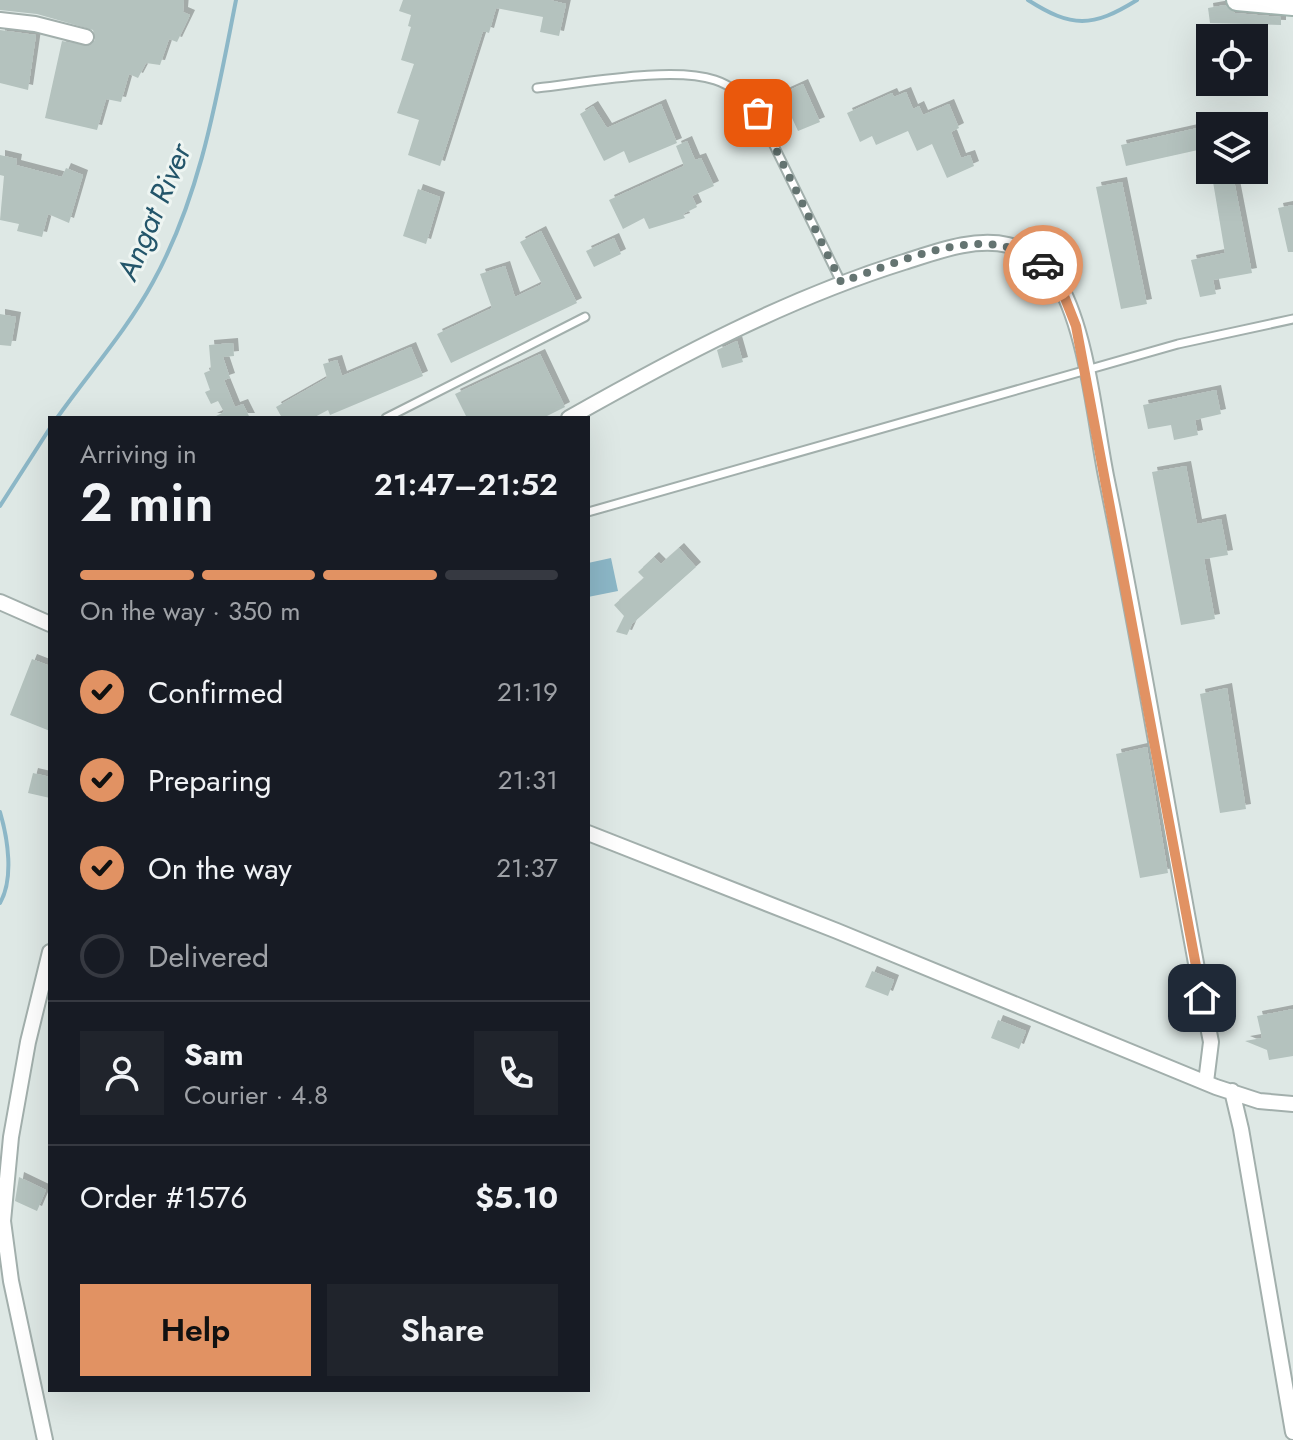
<!DOCTYPE html>
<html lang="en">
<head>
<meta charset="utf-8">
<style>
  :root { --surface:#171b24; --page:#20242c; --text:#f1f3f6; --muted:#9ea1a6; --line:#363941; --accent:#e19263 }
  body { margin:0; font-family:Jost,sans-serif; background:var(--page); color:var(--text); height:100vh; display:flex; flex-direction:column; font-size:30px; white-space:nowrap }
  * { box-sizing:border-box; margin:0 }
  p { font-size:26px; color:var(--muted) }
  .icon { flex:none; width:44px; height:44px; fill:none; stroke:currentColor; stroke-width:2; stroke-linecap:round; stroke-linejoin:round }
  .map { position:relative; flex:1; overflow:hidden }
  .drawer { position:absolute; left:48px; top:416px; width:542px; height:976px; display:flex; flex-direction:column; background:var(--surface); border-radius:0px; box-shadow:0 8px 32px #0002 }
  .drawer>* { flex:none }
  .tools { position:absolute; left:1196px; top:24px; display:grid; gap:16px }
  .tools a { display:grid; place-items:center; width:72px; height:72px; border-radius:0px; background:var(--surface); box-shadow:0 8px 32px #0002; font-size:40px }
  .pin { position:absolute; display:grid; place-items:center; width:68px; height:68px; color:#fff; margin:-34px; border-radius:16px; box-shadow:0 4px 12px #0006 }
  .courier { position:absolute; display:grid; place-items:center; width:80px; height:80px; margin:-40px; border:6px solid #e19263; border-radius:50%; background:#fff; color:#222; box-shadow:0 2px 10px #0007 }
  .summary em { font-style:normal; font-weight:600 }
  .summary div { display:flex; flex-direction:column-reverse }
  .summary { display:flex; align-items:center; justify-content:space-between; height:136px; padding:0 32px }
  h1 { font-size:52px; font-weight:600; line-height:60px }
  .bar { display:grid; grid-template-columns:repeat(4,1fr); gap:12px 8px; align-content:center; height:96px; padding:0 32px }
  .bar i { height:10px; border-radius:6px; background:var(--line) }
  .bar .active { background:var(--accent) }
  .bar p { grid-column:span 4 }
  .line { display:flex; align-items:center; gap:20px; padding:0 32px; border-top:2px solid var(--line) }
  .line div { flex:1 }
  .round { display:grid; place-items:center; flex:none; width:84px; height:84px; border-radius:0px; background:var(--page) }
  ol { padding:0 32px; list-style:none }
  li { display:flex; align-items:center; gap:24px; height:88px }
  li p { margin-inline-start:auto }
  li .icon { padding:8px; border-radius:50%; background:var(--accent); color:#111; stroke-width:4 }
  li:last-child { color:var(--muted) }
  li i { width:44px; height:44px; border:4px solid var(--line); border-radius:50% }
  .primary-button { display:flex; gap:16px; margin-top:auto; padding:16px 32px }
  .primary-button a { flex:1; height:92px; border-radius:0px; background:var(--accent); color:#111; font-size:32px; font-weight:600; line-height:92px; text-align:center }
  .primary-button a+a { background:var(--page); color:var(--text) }
  .map>svg:first-child { display:block }
  .water { fill:#8cb7c7 }
  .lines { fill:none; stroke-linecap:round; stroke-linejoin:round }
  .stream { stroke:#8cb7c7; stroke-width:4 }
  .building { fill:#b4c2be; filter:url(#shadow) }
  .lane-casing { stroke:#a2afac; stroke-width:11 }
  .street-casing { stroke:#a2afac; stroke-width:18 }
  .secondary-casing { stroke:#9fb2ad; stroke-width:24 }
  .lane { stroke:#fff; stroke-width:7 }
  .street { stroke:#fff; stroke-width:14 }
  .secondary { stroke:#fff; stroke-width:20 }
  .done { stroke:#647471; stroke-width:8; stroke-dasharray:0 14.4 }
  .route { stroke:#e19263; stroke-width:10 }
  .labels { text-anchor:middle; stroke-width:6; stroke-linejoin:round; paint-order:stroke }
  .water-label { font-size:30px; font-style:italic; fill:#23556a; stroke:#eef5f2 }
</style>
</head>
<body>
<div class="map">
<svg width="1293" height="1440" viewBox="0 0 1293 1440">
  <defs>
    <filter id="shadow"><feDropShadow dx="5" dy="-5" stdDeviation="0" flood-color="#0004"/></filter>
  </defs>
  <rect width="100%" height="100%" fill="#dee8e5"/>
  <!-- water -->
  <path class="water" d="M611,558L618,591L588,597V563Z"/>
  <g class="lines">
    <!-- stream -->
    <path class="stream" d="M1028,0C1072,28 1092,28 1137,0
      M57,418C88,374 127,330 153,282C201,195 217,96 236,0
      M0,506L50,428
      M0,812C8,839 14,879 0,903"/>
  </g>
  <!-- building -->
  <path class="building" d="M0,0H184L183,12L190,15L177,42L169,39L160,65L146,63L138,78L129,74L121,102L106,99L97,130L45,118L62,41L89,46L95,40L93,30L37,14L0,10Z
    M403,0H550L566,4L559,36L540,32L543,17L496,8L489,33L483,31L440,166L408,155L419,120L397,113L414,64L401,60L411,27L408,26L411,15L399,11Z
    M1225,5L1235,13L1281,17V25L1210,23L1208,8Z
    M0,30L36,35L28,90L0,83Z
    M803,84L820,122L798,131L781,94Z
    M906,92L913,109L919,106L923,115L949,104L959,128L951,132L961,158L970,155L974,166L947,178L932,144L917,151L908,131L876,145L872,136L860,142L847,113L892,93L894,97Z
    M661,104L677,143L629,163L624,151L604,161L580,114L593,106L607,128Z
    M1202,127L1207,148L1126,166L1121,145Z
    M687,141L695,160L701,158L714,186L692,196L697,207L683,214L685,218L649,229L644,218L623,229L609,200L684,166L676,146Z
    M0,155L17,159L16,165L62,177L66,168L83,175L69,223L48,214L42,237L17,231L19,224L0,220L4,176L0,175Z
    M1211,170H1232L1252,273L1213,280L1216,294L1200,297L1191,260L1225,253Z
    M1122,182L1147,304L1121,309L1096,187Z
    M418,189L440,197L426,244L403,236Z
    M1293,205V252H1288L1278,208Z
    M541,231L577,303L451,363L437,334L492,308L480,274L505,266L515,297L542,284L520,242Z
    M614,238L621,254L594,267L586,251Z
    M0,314L16,317L11,346L0,345Z
    M737,341L743,362L722,368L717,350Z
    M233,343L234,356L223,357L230,378L224,380L235,407L243,404L250,418H212L224,412L218,401L211,404L205,392L210,390L204,373L211,370L209,345Z
    M411,347L423,376L330,415L328,410L313,418H282L276,407L327,378L323,364L337,360L342,376Z
    M540,354L565,407L543,418H467L455,394Z
    M1216,390L1221,414L1195,420L1198,435L1174,440L1171,425L1148,429L1143,405Z
    M1186,466L1197,524L1221,519L1228,555L1204,559L1215,619L1181,625L1152,472Z
    M679,548L696,567L632,624L627,635L616,632L624,616L614,605L644,578L638,572L654,557L661,564Z
    M32,659L50,666V731L10,715Z
    M1227,688L1246,809L1220,813L1200,694Z
    M1147,747L1168,873L1140,878L1116,754Z
    M33,773L50,777V798L28,793Z
    M872,971L894,980L888,996L865,987Z
    M1293,1009V1056L1269,1060L1267,1050L1245,1041L1262,1038L1257,1016Z
    M998,1020L1026,1031L1019,1049L991,1038Z
    M19,1177L46,1190L37,1211L15,1201Z"/>
  <g class="lines">
    <defs>
      <path id="lane" d="M537,88C584,83 672,66 715,80C734,86 745,99 758,113L841,282
        M386,418L585,317
        M588,512L1178,344L1293,319"/>
      <path id="street" d="M0,20L35,24L86,37
        M569,418C677,357 786,299 904,262C936,252 974,237 1008,245C1028,250 1050,266 1059,284C1087,333 1095,420 1106,476C1145,664 1174,854 1211,1042L1206,1082
        M0,602L50,624
        M588,833L837,931L1216,1087L1259,1101L1293,1104
        M1232,1091L1241,1129L1293,1432
        M45,1440L11,1281L3,1221L11,1137L28,1042L50,952"/>
      <path id="secondary" d="M1237,0L1293,5"/>
    </defs>
    <!-- lane casing -->
    <use href="#lane" class="lane-casing"/>
    <!-- street casing -->
    <use href="#street" class="street-casing"/>
    <!-- secondary casing -->
    <use href="#secondary" class="secondary-casing"/>
    <!-- lane -->
    <use href="#lane" class="lane"/>
    <!-- street -->
    <use href="#street" class="street"/>
    <!-- secondary -->
    <use href="#secondary" class="secondary"/>
  </g>
  <g class="lines">
    <!-- done -->
    <path class="done" d="M758,113L841,282C902,262 987,218 1043,265"/>
    <!-- route -->
    <path class="route" d="M1043,265L1059,283L1076,326L1202,998"/>
  </g>
  <g class="labels">
    <!-- water labels -->
    <g class="water-label">
      <text transform="translate(154 212) rotate(-67)" y="10">Angat River</text>
    </g>
  </g>
</svg>
<div class="tools">
<a><svg class="icon" aria-label="locate" viewBox="0 0 24 24"><circle cx="12" cy="12" r="6"/><path d="M12 2v4M12 18v4M2 12h4M18 12h4"/></svg></a>
<a><svg class="icon" aria-label="layers" viewBox="0 0 24 24"><path d="M12 4l9 5-9 5-9-5zM3 14l9 5 9-5"/></svg></a>
</div>
<div class="pin" style="left:758px;top:113px;background:#ea580c"><svg class="icon" aria-label="bag" viewBox="0 0 24 24"><path d="M5 8h14l-1 12H6zM9 8a3 3 0 0 1 6 0"/></svg></div>
<div class="pin" style="left:1202px;top:998px;background:#1f2937"><svg class="icon" aria-label="home" viewBox="0 0 24 24"><path d="M3 11l9-7 9 7M6 9v11h12V9"/></svg></div>
<div class="courier" style="left:1043px;top:265px"><svg class="icon" aria-label="car" viewBox="0 0 24 24"><path d="M5 17H2v-5l4-1 3-4h7l3 4 3 1v5h-3M9 17h6M6 11h13"/><circle cx="7" cy="17" r="2"/><circle cx="17" cy="17" r="2"/></svg></div>
<section class="drawer">
<div class="summary"><div><h1>2 min</h1><p>Arriving in</p></div><em>21:47–21:52</em></div>
<div class="bar"><i class="active"></i><i class="active"></i><i class="active"></i><i></i><p>On the way · 350 m</p></div>
<ol>
<li><svg class="icon" aria-label="check" viewBox="0 0 24 24"><path d="M5 12l5 5 9-10"/></svg>Confirmed<p>21:19</p></li>
<li><svg class="icon" aria-label="check" viewBox="0 0 24 24"><path d="M5 12l5 5 9-10"/></svg>Preparing<p>21:31</p></li>
<li><svg class="icon" aria-label="check" viewBox="0 0 24 24"><path d="M5 12l5 5 9-10"/></svg>On the way<p>21:37</p></li>
<li><i></i>Delivered</li>
</ol>
<div class="line" style="height:144px"><a class="round"><svg class="icon" aria-label="person" viewBox="0 0 24 24"><circle cx="12" cy="8" r="4"/><path d="M4 21q1-7 8-7t8 7"/></svg></a><div><b>Sam</b><p>Courier · 4.8</p></div><a class="round"><svg class="icon" aria-label="phone" viewBox="0 0 24 24"><path d="M5 4h4l2 5-3 2q2 4 5 5l2-3 5 2v4C11 20 4 13 5 4z"/></svg></a></div>
<div class="line" style="height:104px"><div>Order #1576</div><b>$5.10</b></div>
<div class="primary-button"><a>Help</a><a>Share</a></div>
</section>
</div>
</body>
</html>
